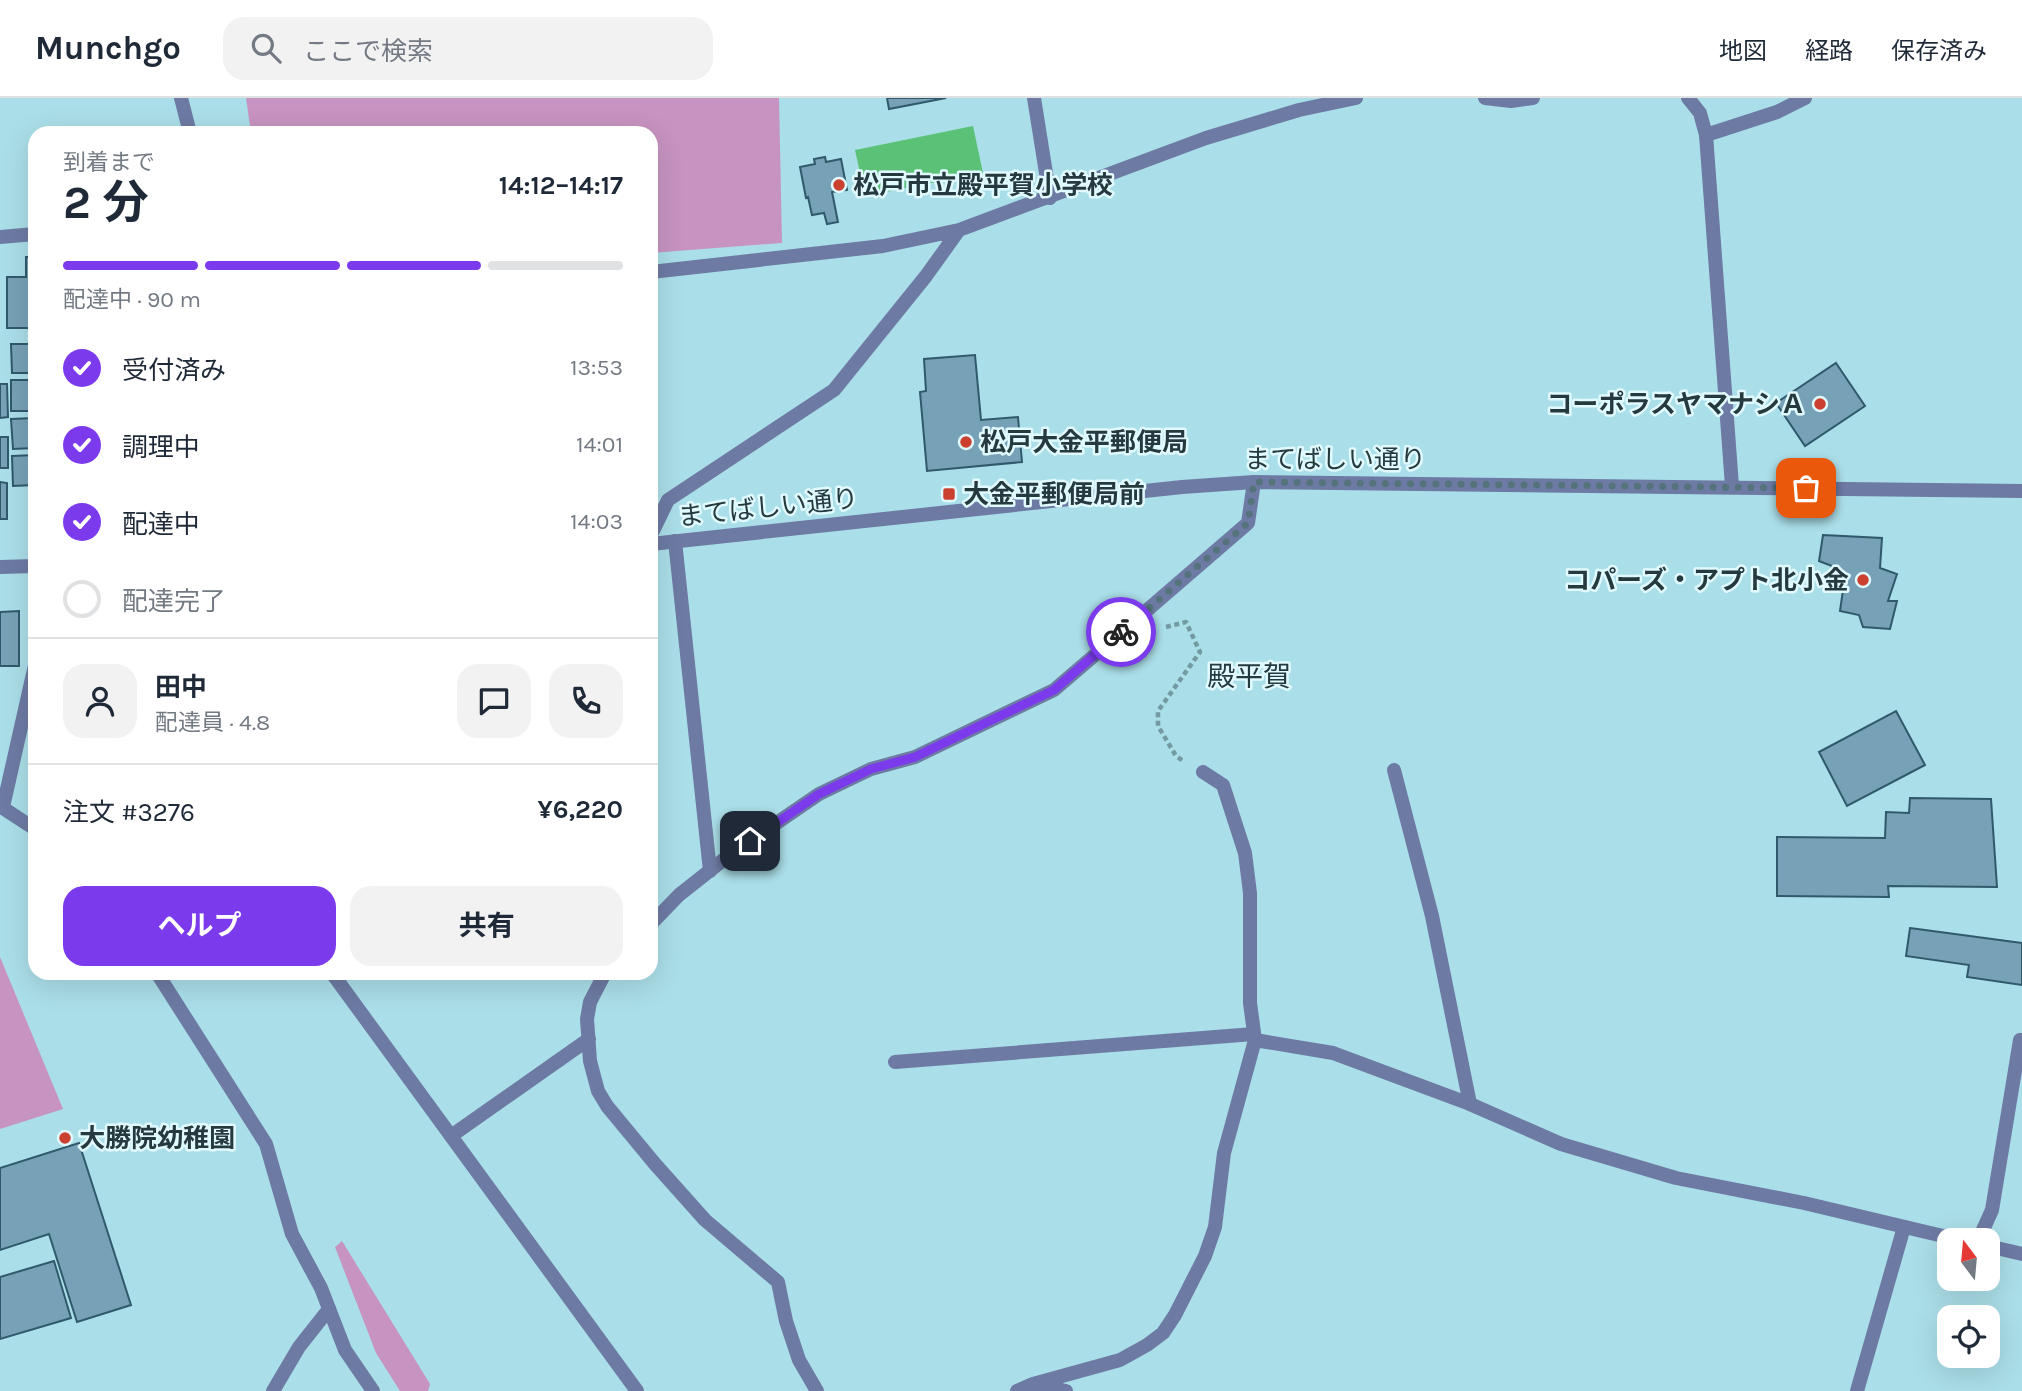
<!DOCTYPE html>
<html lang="ja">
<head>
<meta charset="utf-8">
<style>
  :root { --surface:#fff; --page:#f2f2f3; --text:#1f2937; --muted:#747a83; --line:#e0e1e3; --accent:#7c3aed }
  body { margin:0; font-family:Karla,"Noto Sans JP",sans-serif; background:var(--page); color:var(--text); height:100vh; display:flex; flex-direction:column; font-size:26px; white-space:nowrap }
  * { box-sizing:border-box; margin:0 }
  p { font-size:23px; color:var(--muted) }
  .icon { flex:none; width:38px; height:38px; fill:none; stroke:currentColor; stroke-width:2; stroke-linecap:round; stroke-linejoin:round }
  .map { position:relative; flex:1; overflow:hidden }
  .drawer { position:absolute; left:28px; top:28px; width:630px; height:854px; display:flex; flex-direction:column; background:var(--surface); border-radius:21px; box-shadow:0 7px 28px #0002 }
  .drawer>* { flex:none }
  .needle { width:46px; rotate:344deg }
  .tools { position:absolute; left:1937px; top:1130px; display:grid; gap:14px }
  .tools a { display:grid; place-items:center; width:63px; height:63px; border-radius:14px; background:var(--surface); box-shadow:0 7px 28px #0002; font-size:35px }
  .pin { position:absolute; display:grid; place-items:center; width:60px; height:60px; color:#fff; margin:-30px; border-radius:14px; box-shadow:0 4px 10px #0006 }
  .courier { position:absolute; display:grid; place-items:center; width:70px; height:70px; margin:-35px; border:5px solid #7c3aed; border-radius:50%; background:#fff; color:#222; box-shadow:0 2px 9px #0007 }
  .summary em { font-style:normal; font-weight:700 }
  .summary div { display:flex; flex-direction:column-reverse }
  .summary { display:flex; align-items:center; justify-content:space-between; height:119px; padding:0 35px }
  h1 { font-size:46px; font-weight:700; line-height:52px }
  .bar { display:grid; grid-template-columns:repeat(4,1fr); gap:10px 7px; align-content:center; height:84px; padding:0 35px }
  .bar i { height:9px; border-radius:5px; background:var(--line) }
  .bar .selected { background:var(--accent) }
  .bar p { grid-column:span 4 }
  .line { display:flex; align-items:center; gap:18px; padding:0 35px; border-top:2px solid var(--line) }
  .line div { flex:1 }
  .round { display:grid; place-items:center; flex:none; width:74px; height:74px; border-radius:21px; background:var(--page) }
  ol { padding:0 35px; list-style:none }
  li { display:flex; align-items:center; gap:21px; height:77px }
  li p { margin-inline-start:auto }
  li .icon { padding:7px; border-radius:50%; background:var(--accent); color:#fff; stroke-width:4 }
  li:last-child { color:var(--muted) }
  li i { width:38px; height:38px; border:4px solid var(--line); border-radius:50% }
  .button { display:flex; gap:14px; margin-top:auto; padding:14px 35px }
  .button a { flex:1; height:80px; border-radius:21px; background:var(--accent); color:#fff; font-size:28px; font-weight:700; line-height:80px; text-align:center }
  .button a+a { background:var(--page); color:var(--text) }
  header { display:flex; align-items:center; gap:42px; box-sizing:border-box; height:98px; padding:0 35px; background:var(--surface); border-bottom:2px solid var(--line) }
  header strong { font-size:33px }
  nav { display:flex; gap:38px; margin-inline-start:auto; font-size:24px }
  .search { width:490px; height:63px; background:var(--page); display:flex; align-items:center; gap:18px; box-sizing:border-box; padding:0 24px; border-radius:21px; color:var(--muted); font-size:26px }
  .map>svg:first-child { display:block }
  .green { fill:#c793c1 }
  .water { fill:#5bc176 }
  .building { fill:#77a1b6; stroke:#30596c; stroke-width:2 }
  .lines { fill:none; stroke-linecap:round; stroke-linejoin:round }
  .path { stroke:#739aa2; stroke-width:4.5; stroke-dasharray:5 3.5; stroke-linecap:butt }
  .service { stroke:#6d7aa3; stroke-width:14 }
  .minor { stroke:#6d7aa3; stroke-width:14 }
  .tertiary { stroke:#6d7aa3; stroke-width:14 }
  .done { stroke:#54737a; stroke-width:7; stroke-dasharray:0 12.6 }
  .route { stroke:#7c3aed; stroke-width:9 }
  .poi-dot { fill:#cc402f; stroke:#e0faff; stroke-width:2.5 }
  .labels { text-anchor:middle; stroke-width:5; stroke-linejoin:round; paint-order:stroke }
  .poi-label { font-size:26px; font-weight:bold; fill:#253a3e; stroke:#e0faff; text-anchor:start }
  .street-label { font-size:26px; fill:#253a3e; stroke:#e0faff }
  .neighbourhood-label { font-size:28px; fill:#253a3e; stroke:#e0faff }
</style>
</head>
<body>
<header>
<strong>Munchgo</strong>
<div class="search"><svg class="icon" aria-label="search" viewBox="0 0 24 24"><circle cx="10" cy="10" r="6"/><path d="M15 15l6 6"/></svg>ここで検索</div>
<nav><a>地図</a><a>経路</a><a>保存済み</a></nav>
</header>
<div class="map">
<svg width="2022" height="1293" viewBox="0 0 2022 1293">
  <rect width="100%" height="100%" fill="#aadee8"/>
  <!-- green -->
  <path class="green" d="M246,0H779L782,145L651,155V35H251Z
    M0,859L63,1011L0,1031Z
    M342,1143L430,1286L428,1293H400L376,1255L335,1149Z"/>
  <!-- water -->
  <path class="water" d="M973,28L983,75L865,98L855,52Z"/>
  <!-- building -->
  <path class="building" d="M887,0H946L889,11Z
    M825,59L826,64L841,61L847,92L832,94L838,124L827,126L824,115L812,117L808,99L806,100L800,69L815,66L814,61Z
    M26,159H35V230H7V179H26Z
    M11,246H35V266H32V275H12Z
    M975,257L981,322L1018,319L1022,364L927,373L920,294L926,293L924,261Z
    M1836,265L1865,308L1805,348L1776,305Z
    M11,282H35V313H11Z
    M0,286H7L8,319L0,320Z
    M35,320V350L13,351L11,321Z
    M0,339H8V370H0Z
    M35,357V387L13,388L12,358Z
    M0,384L7,385V421H0Z
    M1823,437L1882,440L1880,470L1897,476L1888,503H1897L1890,531L1863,529L1859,517L1840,513L1843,492L1830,488L1832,468L1819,463Z
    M19,513V568H0V514Z
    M1896,613L1925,667L1847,708L1819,654Z
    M1910,700L1991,701L1997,789L1888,788L1889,799L1777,798V739L1885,740L1886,714L1909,715Z
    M1910,830L2022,845V887L1967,879L1969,867L1906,858Z
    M79,1045L131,1207L77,1224L49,1136L0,1152V1070Z
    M54,1163L71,1220L0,1241V1179Z"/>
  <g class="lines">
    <!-- path -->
    <path class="path" d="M1166,529L1186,524L1200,554L1158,613V628L1176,658L1185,664"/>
    <!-- service -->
    <path class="service" d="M1706,37L1777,14L1805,0
      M1394,672L1432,818L1470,1006
      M651,826L679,797L727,759L819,696L871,671L915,659L1054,592L1138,520
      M605,875L590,904L587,921L590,963L598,993L607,1008L655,1066L705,1122L778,1184L786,1223L799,1262L817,1293
      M895,964L1254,936
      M451,1038L589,941
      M1978,1143L1992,1112L2020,942
      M273,1293L299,1249L329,1211
      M1857,1293L1904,1129"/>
    <!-- minor -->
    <path class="minor" d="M181,0L190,35
      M1034,0L1050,100
      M1485,0L1511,3L1533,0
      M1688,0L1700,15L1706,37L1732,388
      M0,139L35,136
      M651,174L883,148L959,132L1206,40L1299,12L1356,0
      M651,437L668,402L834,292L926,178L959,132
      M675,443L710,773
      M1138,520L1248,425L1254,384
      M0,708L35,731
      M3,709L35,567
      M157,875L266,1046L292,1136L321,1190L345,1252L373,1293
      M332,875L637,1293
      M1255,942L1333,955L1470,1006L1561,1046L1676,1080L1804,1105L1964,1143
      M1988,1148L2022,1156
      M1034,1286L1066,1293
      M1017,1293L1033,1286L1120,1262L1147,1247L1163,1235L1175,1217L1205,1158L1215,1129L1224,1055L1255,942L1250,905V795L1245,755L1223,687L1203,674"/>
    <!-- tertiary -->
    <path class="tertiary" d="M651,446L1182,389L1254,384L2022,393
      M0,469L35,468"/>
  </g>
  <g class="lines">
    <!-- done -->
    <path class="done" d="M1121,534L1248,425L1254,384L1806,390"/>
    <!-- route -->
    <path class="route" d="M750,743L819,696L871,671L915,659L1054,592L1121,534"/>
  </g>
  <!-- markers -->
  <g class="poi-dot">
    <circle cx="839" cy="87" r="7"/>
    <circle cx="1820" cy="306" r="7"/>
    <circle cx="966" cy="344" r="7"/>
    <rect x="942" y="389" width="14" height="14" rx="3.5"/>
    <circle cx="1863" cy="482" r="7"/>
    <circle cx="65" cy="1040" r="7"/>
  </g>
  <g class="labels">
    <!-- poi labels -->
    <g class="poi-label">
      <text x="853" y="96">松戸市立殿平賀小学校</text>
      <text x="1806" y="315" text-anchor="end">コーポラスヤマナシＡ</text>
      <text x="980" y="353">松戸大金平郵便局</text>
      <text x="963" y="405">大金平郵便局前</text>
      <text x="1849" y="491" text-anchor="end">コパーズ・アプト北小金</text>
      <text x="79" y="1049">大勝院幼稚園</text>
    </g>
    <!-- street labels -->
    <g class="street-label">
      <text x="1335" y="370">まてばしい通り</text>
      <text transform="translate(768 409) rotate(-6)" y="9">まてばしい通り</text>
    </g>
    <!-- neighbourhood labels -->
    <g class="neighbourhood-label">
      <text x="1249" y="588">殿平賀</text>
    </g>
  </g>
</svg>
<div class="tools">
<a><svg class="needle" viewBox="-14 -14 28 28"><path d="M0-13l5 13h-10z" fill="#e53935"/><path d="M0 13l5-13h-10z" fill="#747a83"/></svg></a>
<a><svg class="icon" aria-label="locate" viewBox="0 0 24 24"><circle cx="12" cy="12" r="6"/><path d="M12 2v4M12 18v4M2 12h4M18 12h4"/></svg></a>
</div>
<div class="pin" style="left:1806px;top:390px;background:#ea580c"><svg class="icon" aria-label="bag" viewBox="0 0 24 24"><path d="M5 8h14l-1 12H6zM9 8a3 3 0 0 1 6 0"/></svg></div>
<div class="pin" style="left:750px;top:743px;background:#1f2937"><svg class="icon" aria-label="home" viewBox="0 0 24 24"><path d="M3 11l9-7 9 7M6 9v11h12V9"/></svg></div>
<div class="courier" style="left:1121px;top:534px"><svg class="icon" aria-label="bike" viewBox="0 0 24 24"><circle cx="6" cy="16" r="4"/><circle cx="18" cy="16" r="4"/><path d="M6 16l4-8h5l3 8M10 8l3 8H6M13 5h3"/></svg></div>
<section class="drawer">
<div class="summary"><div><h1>2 分</h1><p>到着まで</p></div><em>14:12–14:17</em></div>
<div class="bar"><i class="selected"></i><i class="selected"></i><i class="selected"></i><i></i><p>配達中 · 90 m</p></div>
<ol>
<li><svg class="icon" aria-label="check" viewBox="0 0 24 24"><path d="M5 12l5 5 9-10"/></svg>受付済み<p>13:53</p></li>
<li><svg class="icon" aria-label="check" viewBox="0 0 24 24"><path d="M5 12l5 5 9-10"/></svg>調理中<p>14:01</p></li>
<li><svg class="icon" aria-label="check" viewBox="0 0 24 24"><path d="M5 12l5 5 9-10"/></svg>配達中<p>14:03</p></li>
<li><i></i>配達完了</li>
</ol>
<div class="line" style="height:126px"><a class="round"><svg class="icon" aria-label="person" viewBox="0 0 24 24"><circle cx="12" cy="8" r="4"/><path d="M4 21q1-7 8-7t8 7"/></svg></a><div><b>田中</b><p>配達員 · 4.8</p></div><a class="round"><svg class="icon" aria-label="chat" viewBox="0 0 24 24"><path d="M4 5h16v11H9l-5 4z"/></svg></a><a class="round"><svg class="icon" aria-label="phone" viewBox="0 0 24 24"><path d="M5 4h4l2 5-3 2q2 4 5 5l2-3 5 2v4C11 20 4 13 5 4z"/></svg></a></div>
<div class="line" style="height:91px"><div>注文 #3276</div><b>¥6,220</b></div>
<div class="button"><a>ヘルプ</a><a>共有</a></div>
</section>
</div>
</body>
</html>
